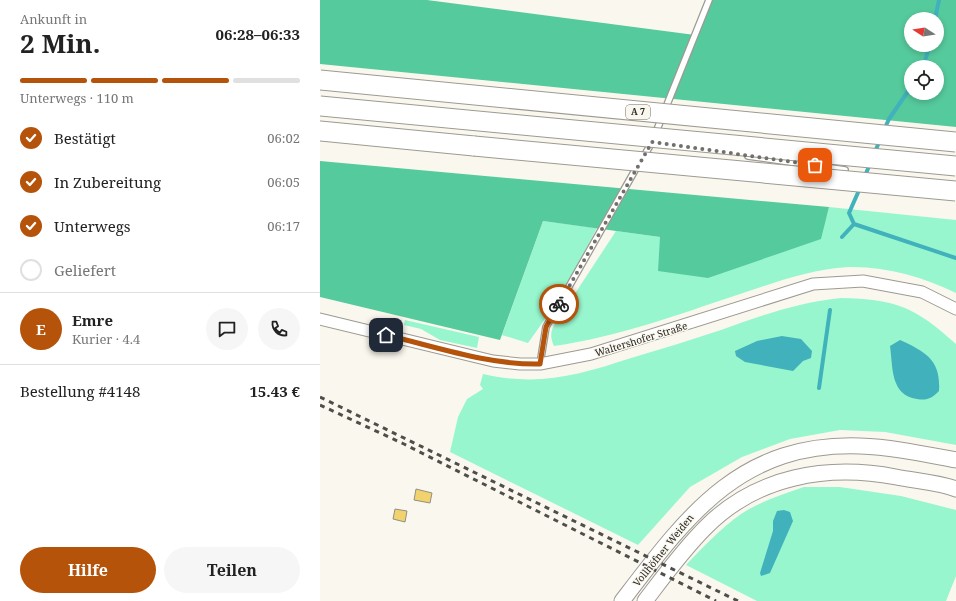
<!DOCTYPE html>
<html lang="de">
<head>
<meta charset="utf-8">
<style>
  :root { --surface:#fff; --page:#f6f6f6; --text:#222; --muted:#767676; --line:#e0e0e0; --accent:#b45309 }
  body { margin:0; font-family:"Noto Serif",serif; background:var(--page); color:var(--text); height:100vh; display:flex; flex-direction:column; font-size:15px; white-space:nowrap }
  * { box-sizing:border-box; margin:0 }
  p { font-size:13px; color:var(--muted) }
  .icon { flex:none; width:22px; height:22px; fill:none; stroke:currentColor; stroke-width:2; stroke-linecap:round; stroke-linejoin:round }
  .map { position:relative; flex:1; overflow:hidden }
  .drawer { display:flex; flex-direction:column; background:var(--surface); width:320px }
  .drawer>* { flex:none }
  .needle { width:26px; rotate:282deg }
  .fabs { position:absolute; left:584px; top:12px; display:grid; gap:8px }
  .fabs a { display:grid; place-items:center; width:40px; height:40px; border-radius:50%; background:var(--surface); box-shadow:0 2px 6px #0003; font-size:20px }
  .pin { position:absolute; display:grid; place-items:center; width:34px; height:34px; color:#fff; margin:-17px; border-radius:8px; box-shadow:0 2px 6px #0006 }
  .courier { position:absolute; display:grid; place-items:center; width:40px; height:40px; margin:-20px; border:3px solid #b45309; border-radius:50%; background:#fff; color:#222; box-shadow:0 1px 5px #0007 }
  .headline em { font-style:normal; font-weight:700 }
  .headline div { display:flex; flex-direction:column-reverse }
  .headline { display:flex; align-items:center; justify-content:space-between; height:68px; padding:0 20px }
  h1 { font-size:26px; font-weight:700; line-height:30px }
  .bar { display:grid; grid-template-columns:repeat(4,1fr); gap:6px 4px; align-content:center; height:48px; padding:0 20px }
  .bar i { height:5px; border-radius:3px; background:var(--line) }
  .bar .selected { background:var(--accent) }
  .bar p { grid-column:span 4 }
  .line { display:flex; align-items:center; gap:10px; padding:0 20px; border-top:1px solid var(--line) }
  .line div { flex:1 }
  .round { display:grid; place-items:center; flex:none; width:42px; height:42px; border-radius:21px; background:var(--page) }
  ol { padding:0 20px; list-style:none }
  li { display:flex; align-items:center; gap:12px; height:44px }
  li p { margin-inline-start:auto }
  li .icon { padding:4px; border-radius:50%; background:var(--accent); color:#fff; stroke-width:4 }
  li:last-child { color:var(--muted) }
  li i { width:22px; height:22px; border:2px solid var(--line); border-radius:50% }
  .cta { display:flex; gap:8px; margin-top:auto; padding:8px 20px }
  .cta a { flex:1; height:46px; border-radius:24px; background:var(--accent); color:#fff; font-size:16px; font-weight:700; line-height:46px; text-align:center }
  .cta a+a { background:var(--page); color:var(--text) }
  main { display:flex; flex:1; min-height:0 }
  .map>svg:first-child { display:block }
  .green { fill:#98f6ce }
  .forest { fill:#55ca9d; fill-rule:evenodd }
  .water { fill:#41b1bc }
  .lines { fill:none; stroke-linecap:round; stroke-linejoin:round }
  .stream { stroke:#41b1bc; stroke-width:4 }
  .building { fill:#f1d26d; stroke:#918f87 }
  .lane-casing { stroke:#9d9a92; stroke-width:8 }
  .street-casing { stroke:#9d9a92; stroke-width:13 }
  .secondary-casing { stroke:#9d9a92; stroke-width:17 }
  .highway-casing { stroke:#9d9a92; stroke-width:21 }
  .lane { stroke:#fff; stroke-width:5.5 }
  .street { stroke:#fff; stroke-width:11 }
  .secondary { stroke:#fff; stroke-width:15 }
  .highway { stroke:#fff; stroke-width:19 }
  .rail { stroke:#4f4e4a; stroke-width:3; stroke-dasharray:5 5; stroke-linecap:butt }
  .highway-bridge-casing { stroke:#9d9a92; stroke-width:21; stroke-linecap:butt }
  .highway-bridge { stroke:#fff; stroke-width:19 }
  .done { stroke:#72706b; stroke-width:4; stroke-dasharray:0 7.2 }
  .route { stroke:#b45309; stroke-width:5 }
  .labels { text-anchor:middle; stroke-width:3; stroke-linejoin:round; paint-order:stroke }
  .shield { fill:#faf8ee; stroke:#676661; stroke-width:1 }
  .shield-label { font-size:9px; font-weight:bold; fill:#282724 }
  .street-label { font-size:10px; fill:#282724; stroke:#faf8ee }
</style>
</head>
<body>
<main>
<section class="drawer">
<div class="headline"><div><h1>2 Min.</h1><p>Ankunft in</p></div><em>06:28–06:33</em></div>
<div class="bar"><i class="selected"></i><i class="selected"></i><i class="selected"></i><i></i><p>Unterwegs · 110 m</p></div>
<ol>
<li><svg class="icon" aria-label="check" viewBox="0 0 24 24"><path d="M5 12l5 5 9-10"/></svg>Bestätigt<p>06:02</p></li>
<li><svg class="icon" aria-label="check" viewBox="0 0 24 24"><path d="M5 12l5 5 9-10"/></svg>In Zubereitung<p>06:05</p></li>
<li><svg class="icon" aria-label="check" viewBox="0 0 24 24"><path d="M5 12l5 5 9-10"/></svg>Unterwegs<p>06:17</p></li>
<li><i></i>Geliefert</li>
</ol>
<div class="line" style="height:72px"><b class="round" style="background:var(--accent);color:#fff">E</b><div><b>Emre</b><p>Kurier · 4.4</p></div><a class="round"><svg class="icon" aria-label="chat" viewBox="0 0 24 24"><path d="M4 5h16v11H9l-5 4z"/></svg></a><a class="round"><svg class="icon" aria-label="phone" viewBox="0 0 24 24"><path d="M5 4h4l2 5-3 2q2 4 5 5l2-3 5 2v4C11 20 4 13 5 4z"/></svg></a></div>
<div class="line" style="height:52px"><div>Bestellung #4148</div><b>15.43 €</b></div>
<div class="cta"><a>Hilfe</a><a>Teilen</a></div>
</section>
<div class="map">
<svg width="636" height="601" viewBox="0 0 636 601">
  <rect width="100%" height="100%" fill="#faf8ee"/>
  <!-- green -->
  <path class="green" d="M509,207L636,220V293C603,277 566,266 528,267C490,269 454,283 417,295C357,315 297,337 234,346C231,339 230,335 233,327L296,231L340,237L506,218Z
    M223,221L277,228C256,268 235,307 208,343L182,335Z
    M521,298C576,299 595,307 636,344V445L565,432L520,430L470,439L422,457L370,487L318,545L130,452L138,417L147,399L163,389L160,385L163,374C218,387 259,375 311,358C341,349 371,340 401,330C440,316 479,302 521,298Z
    M85,320L159,337L157,348L120,340L101,329L84,325Z
    M484,487H520L581,496L636,510V576L626,601H437L366,565C383,547 400,529 421,514C439,502 463,494 484,487Z"/>
  <!-- forest -->
  <path class="forest" d="M0,0H107L375,35L389,0H636V127L0,64ZM591,19H617V45H591ZM591,67H617V93H591Z
    M0,161L509,207L501,239L388,278L338,271L340,237L223,221L180,340L0,297Z"/>
  <!-- water -->
  <path class="water" d="M462,336L481,339L492,351L491,358L483,361L473,371L425,362L416,356L415,351L437,341Z
    M580,340C606,352 621,360 619,391C612,398 607,401 597,399C570,395 573,367 570,346Z
    M464,510L470,512L473,521L450,573L441,576L440,573L453,531V521L457,511Z"/>
  <g class="lines">
    <!-- stream -->
    <path class="stream" d="M615,19L619,0
      M603,67L610,45
      M564,130L569,119L591,87
      M554,154L560,140
      M544,178L550,164
      M534,224L529,213L540,188
      M522,237L534,224L636,258
      M499,388L510,310"/>
  </g>
  <!-- building -->
  <path class="building" d="M96,489L112,493L110,503L94,500Z
    M75,509L87,511L85,522L73,519Z"/>
  <g class="lines">
    <defs>
      <path id="lane" d="M428,156L525,170
        M323,158L332,142L389,0
        M220,364L226,327L318,165"/>
      <path id="street" d="M0,319L173,361L200,364H220L271,354L493,284L543,281L602,292L636,309"/>
      <path id="secondary" d="M302,601C367,516 420,442 540,446C572,447 604,454 636,460
        M325,601C344,576 363,550 385,528C436,476 507,464 576,477C596,481 618,482 636,489"/>
      <path id="highway" d="M0,131L154,146"/>
    </defs>
    <!-- lane casing -->
    <use href="#lane" class="lane-casing"/>
    <!-- street casing -->
    <use href="#street" class="street-casing"/>
    <!-- secondary casing -->
    <use href="#secondary" class="secondary-casing"/>
    <!-- highway casing -->
    <use href="#highway" class="highway-casing"/>
    <!-- lane -->
    <use href="#lane" class="lane"/>
    <!-- street -->
    <use href="#street" class="street"/>
    <!-- secondary -->
    <use href="#secondary" class="secondary"/>
    <!-- highway -->
    <use href="#highway" class="highway"/>
    <!-- rail -->
    <path class="rail" d="M0,397L418,601
      M0,405L84,444L396,601"/>
    <defs>
      <path id="highway-bridge" d="M0,80L636,142
        M0,106L636,166
        M154,146L636,191"/>
    </defs>
    <!-- highway-bridge casing -->
    <use href="#highway-bridge" class="highway-bridge-casing"/>
    <!-- highway-bridge -->
    <use href="#highway-bridge" class="highway-bridge"/>
  </g>
  <g class="lines">
    <!-- done -->
    <path class="done" d="M239,304L332,142L495,165"/>
    <!-- route -->
    <path class="route" d="M66,335C117,347 168,365 220,364L226,327L239,304"/>
  </g>
  <g class="labels">
    <!-- shield labels -->
    <rect class="shield" x="306" y="105" width="24" height="14" rx="3"/>
    <g class="shield-label">
      <text x="318" y="115">A 7</text>
    </g>
    <!-- street labels -->
    <g class="street-label">
      <text transform="translate(321 339) rotate(-17)" y="4">Waltershofer Straße</text>
      <text transform="translate(343 550) rotate(-51)" y="4">Vollhöfner Weiden</text>
    </g>
  </g>
</svg>
<div class="fabs">
<a><svg class="needle" viewBox="-14 -14 28 28"><path d="M0-13l5 13h-10z" fill="#e53935"/><path d="M0 13l5-13h-10z" fill="#767676"/></svg></a>
<a><svg class="icon" aria-label="locate" viewBox="0 0 24 24"><circle cx="12" cy="12" r="6"/><path d="M12 2v4M12 18v4M2 12h4M18 12h4"/></svg></a>
</div>
<div class="pin" style="left:495px;top:165px;background:#ea580c"><svg class="icon" aria-label="bag" viewBox="0 0 24 24"><path d="M5 8h14l-1 12H6zM9 8a3 3 0 0 1 6 0"/></svg></div>
<div class="pin" style="left:66px;top:335px;background:#1f2937"><svg class="icon" aria-label="home" viewBox="0 0 24 24"><path d="M3 11l9-7 9 7M6 9v11h12V9"/></svg></div>
<div class="courier" style="left:239px;top:304px"><svg class="icon" aria-label="bike" viewBox="0 0 24 24"><circle cx="6" cy="16" r="4"/><circle cx="18" cy="16" r="4"/><path d="M6 16l4-8h5l3 8M10 8l3 8H6M13 5h3"/></svg></div>
</div>
</main>
</body>
</html>
